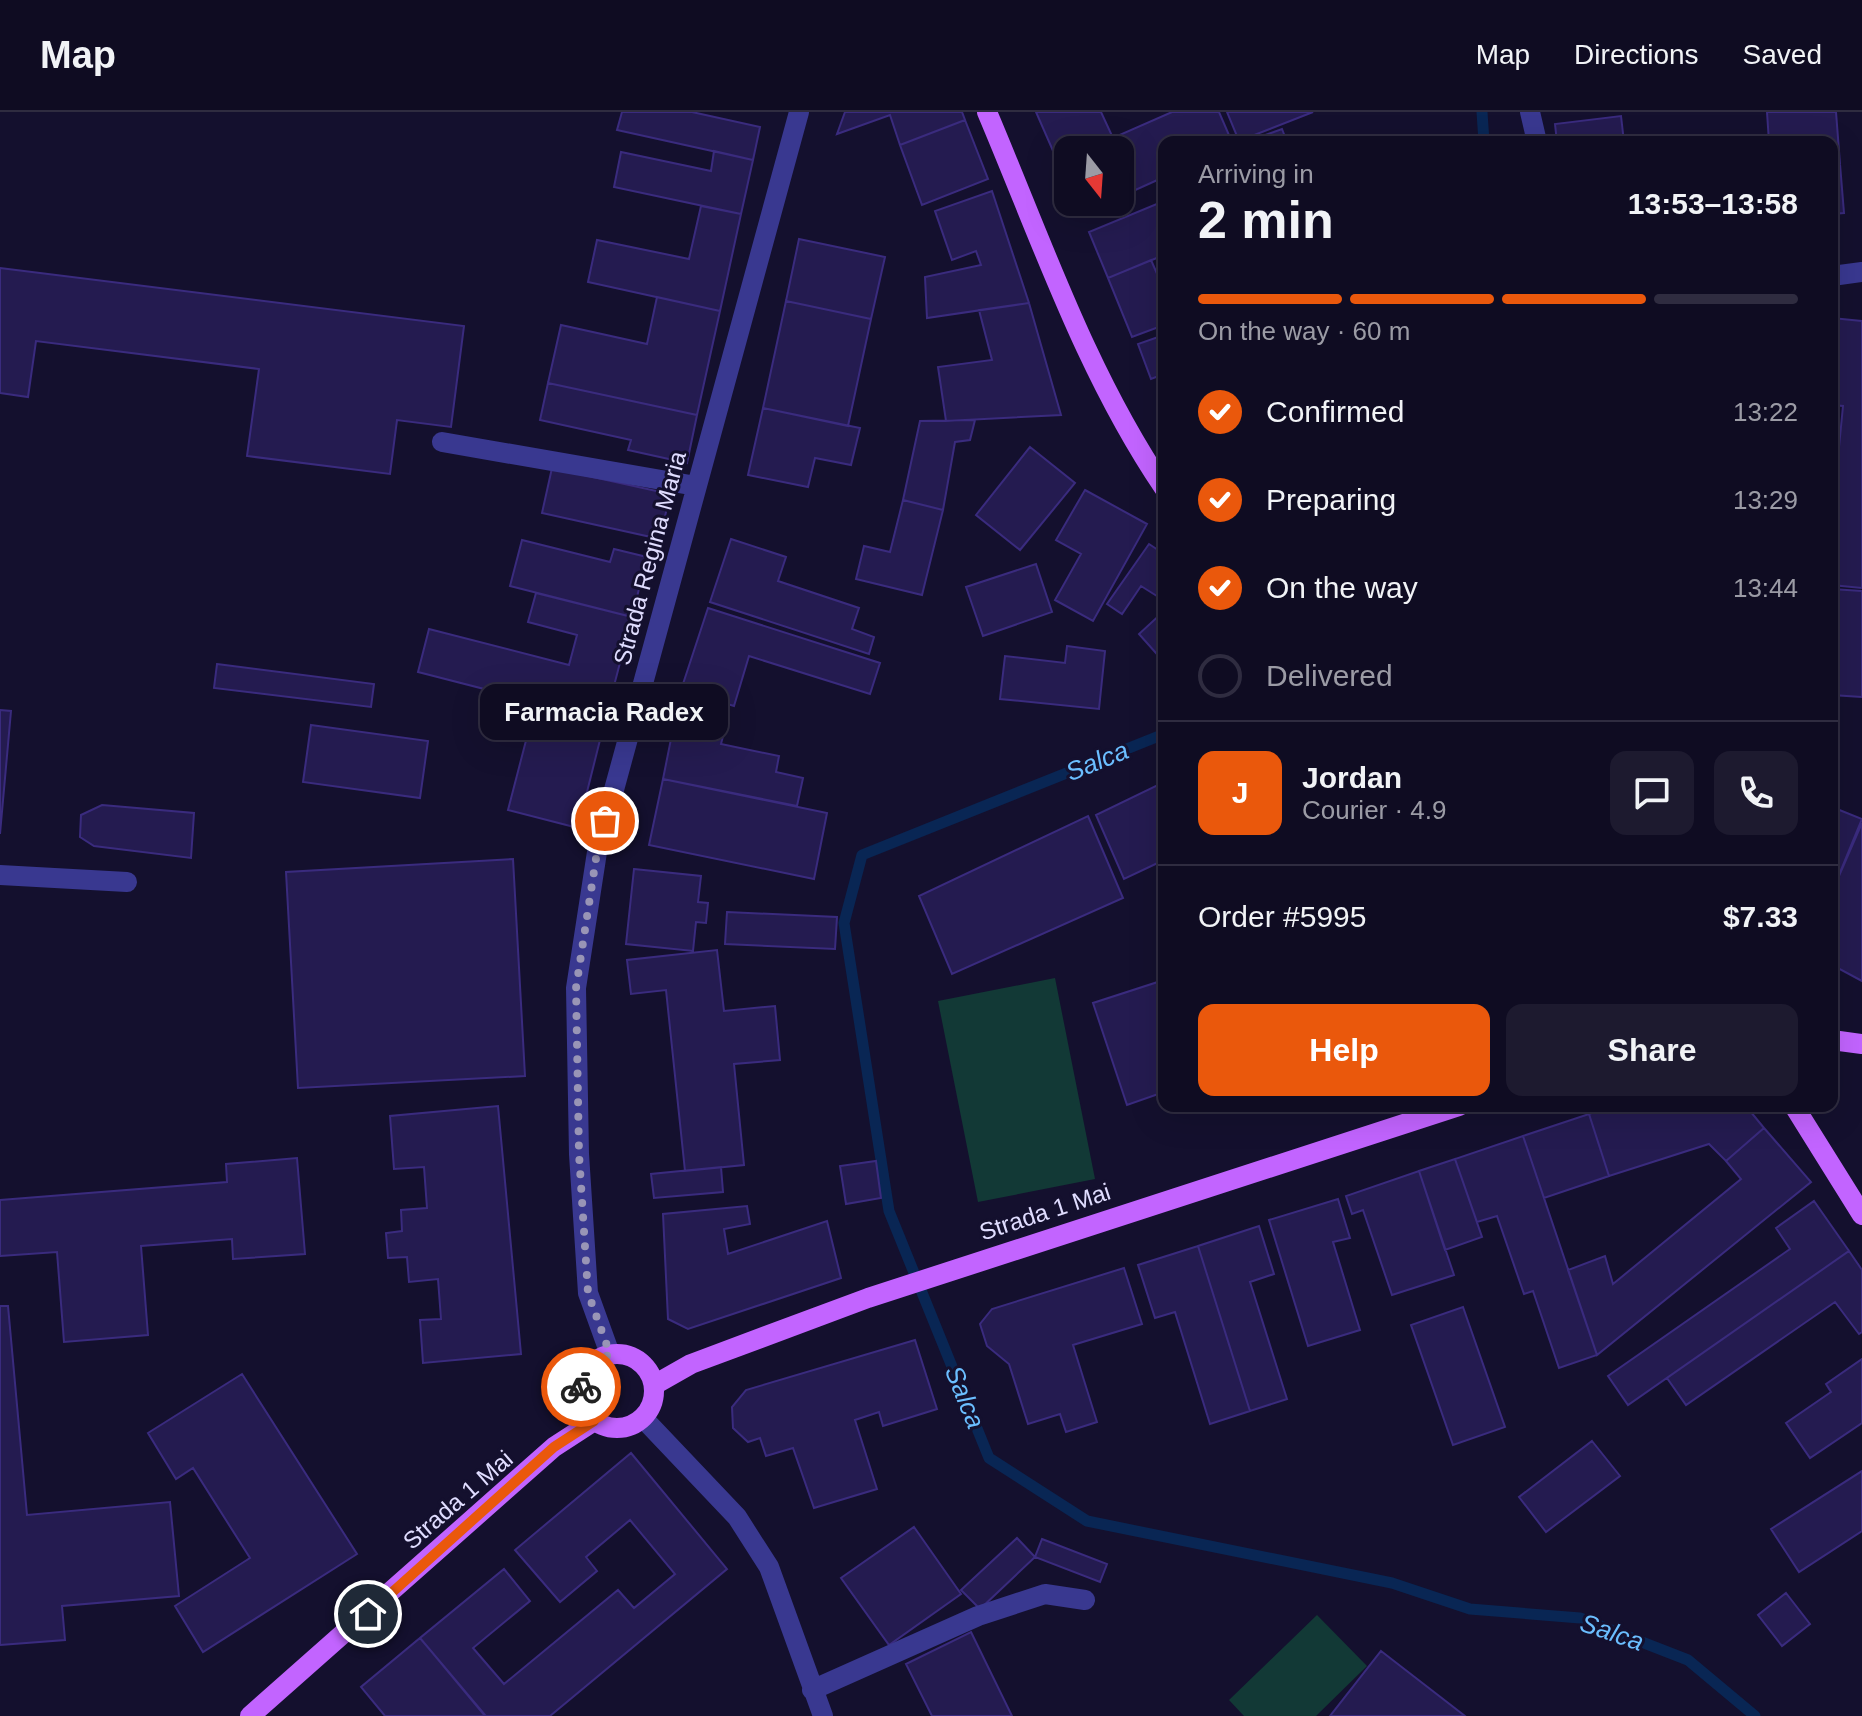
<!DOCTYPE html>
<html lang="en">
<head>
<meta charset="utf-8">
<style>
  :root { --surface:#0f0c22; --page:#1d1a2f; --text:#f1f3f6; --muted:#9b9ba5; --line:#2f2c40; --accent:#ea580c }
  body { margin:0; font-family:Arial,sans-serif; background:var(--page); color:var(--text); height:100vh; display:flex; flex-direction:column; font-size:30px; white-space:nowrap }
  * { box-sizing:border-box; margin:0 }
  p { font-size:26px; color:var(--muted) }
  .icon { flex:none; width:44px; height:44px; fill:none; stroke:currentColor; stroke-width:2; stroke-linecap:round; stroke-linejoin:round }
  .map { position:relative; flex:1; overflow:hidden }
  .drawer { position:absolute; left:1158px; top:24px; width:680px; height:976px; display:flex; flex-direction:column; background:var(--surface); border-radius:16px; box-shadow:0 8px 32px #0002,0 0 0 2px var(--line) }
  .drawer>* { flex:none }
  .needle { width:52px; rotate:163deg }
  .controls { position:absolute; left:1054px; top:24px; display:grid; gap:16px }
  .controls a { display:grid; place-items:center; width:80px; height:80px; border-radius:16px; background:var(--surface); box-shadow:0 8px 32px #0002,0 0 0 2px var(--line); font-size:40px }
  .pin { position:absolute; display:grid; place-items:center; width:68px; height:68px; color:#fff; margin:-34px; border:4px solid #fff; border-radius:50%; box-shadow:0 2px 8px #0007 }
  .courier { position:absolute; display:grid; place-items:center; width:80px; height:80px; margin:-40px; border:6px solid #ea580c; border-radius:50%; background:#fff; color:#222; box-shadow:0 2px 10px #0007 }
  .bubble { position:absolute; height:56px; border-radius:16px; background:var(--surface); box-shadow:0 8px 32px #0002,0 0 0 2px var(--line); font-size:26px; font-weight:700; line-height:56px; text-align:center }
  .head em { font-style:normal; font-weight:700 }
  .head div { display:flex; flex-direction:column-reverse }
  .head { display:flex; align-items:center; justify-content:space-between; height:136px; padding:0 40px }
  h1 { font-size:52px; font-weight:700; line-height:60px }
  .bar { display:grid; grid-template-columns:repeat(4,1fr); gap:12px 8px; align-content:center; height:96px; padding:0 40px }
  .bar i { height:10px; border-radius:6px; background:var(--line) }
  .bar .current { background:var(--accent) }
  .bar p { grid-column:span 4 }
  .line { display:flex; align-items:center; gap:20px; padding:0 40px; border-top:2px solid var(--line) }
  .line div { flex:1 }
  .round { display:grid; place-items:center; flex:none; width:84px; height:84px; border-radius:16px; background:var(--page) }
  ol { padding:0 40px; list-style:none }
  li { display:flex; align-items:center; gap:24px; height:88px }
  li p { margin-inline-start:auto }
  li .icon { padding:8px; border-radius:50%; background:var(--accent); color:#fff; stroke-width:4 }
  li:last-child { color:var(--muted) }
  li i { width:44px; height:44px; border:4px solid var(--line); border-radius:50% }
  .primary-button { display:flex; gap:16px; margin-top:auto; padding:16px 40px }
  .primary-button a { flex:1; height:92px; border-radius:16px; background:var(--accent); color:#fff; font-size:32px; font-weight:700; line-height:92px; text-align:center }
  .primary-button a+a { background:var(--page); color:var(--text) }
  header { display:flex; align-items:center; gap:48px; box-sizing:border-box; height:112px; padding:0 40px; background:var(--surface); border-bottom:2px solid var(--line) }
  header strong { font-size:38px }
  nav { display:flex; gap:44px; margin-inline-start:auto; font-size:28px }
  .map>svg:first-child { display:block }
  .green { fill:#123936 }
  .lines { fill:none; stroke-linecap:round; stroke-linejoin:round }
  .stream { stroke:#092654; stroke-width:11 }
  .building { fill:#241b50; stroke:#3a2b7e; stroke-width:2 }
  .minor { stroke:#393890; stroke-width:20 }
  .major { stroke:#c264ff; stroke-width:20 }
  .done { stroke:#9995b6; stroke-width:8; stroke-dasharray:0 14.4 }
  .route { stroke:#ea580c; stroke-width:10 }
  .labels { text-anchor:middle; stroke-width:6; stroke-linejoin:round; paint-order:stroke }
  .street-label { font-size:24px; fill:#e0ddff; stroke:#14102e }
  .water-label { font-size:26px; font-style:italic; fill:#6bbeff; stroke:#14102e }
</style>
</head>
<body>
<header>
<strong>Map</strong>
<nav><a>Map</a><a>Directions</a><a>Saved</a></nav>
</header>
<div class="map">
<svg width="1862" height="1604" viewBox="0 0 1862 1604">
  <rect width="100%" height="100%" fill="#14102e"/>
  <!-- green -->
  <path class="green" d="M1055,866L1095,1067L978,1090L938,889Z
    M1317,1503L1367,1554L1316,1604H1244L1229,1588Z"/>
  <g class="lines">
    <!-- stream -->
    <path class="stream" d="M1482,0L1484,30
      M1164,622L862,743L844,811L889,1099L989,1346L1087,1409L1392,1471L1470,1497L1580,1506L1688,1548L1755,1604"/>
  </g>
  <!-- building -->
  <path class="building" d="M622,0H692L760,15L753,48L617,18Z
    M845,0H962L965,8L900,33L890,3L837,22Z
    M1036,0H1101L1113,26L1172,0H1219L1232,30H1164V65L1120,85V38H1068V73Z
    M1227,0H1313L1239,29Z
    M1767,0H1836L1840,52L1832,53V30H1769Z
    M1621,4L1624,30H1557L1555,12Z
    M965,8L988,67L922,93L900,33Z
    M1282,17L1287,30H1246Z
    M714,39L753,48L741,102L614,75L621,40L711,59Z
    M1840,52L1844,101L1832,102V53Z
    M992,79L1029,191L927,206L925,165L981,153L976,139L952,148L935,99Z
    M1164,89V143L1108,166L1089,120Z
    M1076,90H1108L1081,102Z
    M701,94L741,102L720,199L588,170L597,128L689,147Z
    M799,127L885,145L871,207L786,189Z
    M1151,148L1158,164L1164,162V213L1132,225L1108,166Z
    M0,156L464,214L451,315L397,308L390,362L247,344L259,257L36,229L28,285L0,281Z
    M657,185L720,199L697,303L548,271L561,213L647,232Z
    M786,189L871,207L848,314L763,296Z
    M1029,191L1061,303L946,309L938,255L992,248L979,198Z
    M1832,206L1862,209V476L1832,473V407L1843,294L1832,293Z
    M1164,223V262L1151,267L1138,232Z
    M548,271L697,303L687,351L628,338L631,328L540,308Z
    M763,296L860,316L851,353L815,346L808,375L748,363Z
    M975,308L970,328L955,330L943,398L903,388L920,309Z
    M1030,335L1075,371L1020,438L976,403Z
    M552,356L670,382L660,427L542,401Z
    M1085,378L1147,412L1093,509L1055,488L1081,442L1056,428Z
    M903,388L943,398L922,483L856,467L864,434L890,440Z
    M731,427L786,445L778,469L859,496L852,517L874,525L869,542L710,490Z
    M522,428L610,450L614,437L647,445L632,505L510,474Z
    M1149,432L1164,442V480L1160,486L1141,474L1122,502L1107,492Z
    M1036,452L1052,500L983,524L966,475Z
    M1832,477L1862,479V585L1832,583Z
    M536,481L632,505L605,608L418,560L429,517L569,553L577,523L528,510Z
    M708,496L880,551L870,582L749,544L734,594L681,578Z
    M1164,499V549H1163L1139,522Z
    M1067,534L1105,539L1099,597L1000,587L1005,544L1065,551Z
    M217,552L374,572L371,595L214,576Z
    M536,590L605,608L578,716L508,698Z
    M677,597L727,608L721,632L779,644L776,660L803,666L797,694L663,667Z
    M0,598L11,599L0,722Z
    M311,613L428,629L420,686L303,670Z
    M663,667L827,701L814,767L649,733Z
    M1164,670V748L1124,767L1096,703Z
    M102,693L194,701L191,746L94,734L80,725L81,703Z
    M1832,695L1862,707L1832,780Z
    M1088,704L1123,786L952,862L919,784Z
    M1862,711V869L1832,853V780Z
    M513,747L525,964L298,976L286,760Z
    M634,757L701,764L698,790L708,791L706,811L696,810L693,839L626,832Z
    M727,800L837,805L835,837L725,832Z
    M717,838L724,899L775,894L780,948L734,952L744,1053L685,1059L666,878L631,882L627,848Z
    M1164,868V980L1127,993L1093,891Z
    M498,994L521,1242L423,1251L420,1208L441,1207L438,1167L409,1170L407,1145L388,1146L386,1121L402,1119L401,1098L427,1096L424,1055L394,1057L390,1004Z
    M1610,994H1746L1764,1016L1726,1049L1709,1032L1609,1064L1589,1002Z
    M1589,1002L1609,1064L1544,1086L1523,1024Z
    M1764,1016L1811,1070L1597,1243L1568,1158L1605,1144L1613,1172L1741,1067L1726,1049Z
    M1523,1024L1597,1243L1559,1256L1533,1179L1524,1182L1497,1104L1477,1110L1455,1047Z
    M297,1046L305,1142L233,1147L232,1127L141,1134L148,1223L64,1230L57,1140L0,1144V1088L227,1070L226,1052Z
    M1455,1047L1482,1125L1445,1138L1419,1059Z
    M876,1049L881,1086L846,1092L840,1054Z
    M721,1055L723,1080L654,1086L651,1062Z
    M1419,1059L1454,1163L1392,1183L1363,1098L1352,1102L1346,1084Z
    M1338,1087L1350,1126L1333,1130L1360,1218L1308,1234L1269,1108Z
    M1814,1089L1849,1139L1628,1293L1608,1264L1790,1137L1776,1116Z
    M747,1094L750,1112L724,1117L728,1142L827,1109L841,1166L688,1217L668,1207L663,1102Z
    M1259,1114L1274,1162L1250,1170L1287,1287L1250,1299L1198,1134Z
    M1198,1134L1250,1299L1210,1312L1175,1200L1155,1206L1138,1153Z
    M1849,1139L1862,1158V1220L1859,1222L1835,1190L1686,1293L1667,1266Z
    M1124,1156L1142,1212L1073,1233L1097,1310L1066,1320L1060,1302L1028,1312L1009,1252L987,1234L980,1212L992,1197Z
    M0,1194H8L27,1403L170,1390L179,1484L62,1494L65,1528L0,1533Z
    M1463,1195L1505,1315L1453,1333L1411,1213Z
    M915,1228L937,1297L883,1314L879,1300L855,1308L877,1377L814,1396L793,1336L766,1344L760,1326L748,1330L733,1316L732,1295L746,1278Z
    M1862,1247V1311L1810,1346L1786,1311L1831,1280L1826,1272Z
    M242,1262L357,1442L203,1540L175,1494L250,1446L193,1356L176,1367L148,1321Z
    M1592,1329L1620,1364L1546,1420L1519,1385Z
    M631,1341L727,1457L550,1604H485L420,1526L504,1457L530,1489L473,1536L504,1572L618,1478L634,1496L675,1462L630,1408L586,1445L597,1459L560,1490L515,1438Z
    M1862,1359V1419L1799,1460L1771,1417Z
    M914,1415L961,1482L889,1533L841,1466Z
    M1017,1426L1035,1445L980,1497L961,1478Z
    M1042,1427L1107,1452L1100,1470L1035,1445Z
    M1786,1481L1810,1512L1782,1534L1758,1503Z
    M971,1520L1012,1604H932L906,1552Z
    M420,1526L485,1603L484,1604H385L361,1575Z
    M1381,1539L1465,1604H1330Z"/>
  <g class="lines">
    <!-- minor -->
    <path class="minor" d="M1530,0L1537,30
      M1832,164L1862,160
      M442,330L696,374
      M0,763L127,770
      M610,1242L588,1181L579,1042L576,876L597,740L799,0
      M643,1306L737,1405L769,1455L823,1604
      M812,1578L978,1504L1045,1482L1085,1488"/>
    <!-- major -->
    <path class="major" d="M987,0C1041,127 1086,261 1164,376
      M1832,928L1862,932
      M1794,994L1862,1103
      M580 1279a37 37 0 1 1 74 0a37 37 0 1 1-74 0Z
      M654,1273L691,1252L868,1186L1459,994
      M250,1604L554,1335L594,1309"/>
  </g>
  <g class="lines">
    <!-- done -->
    <path class="done" d="M581,1275L590,1253L610,1242L588,1181L579,1042L576,876L597,740L605,709"/>
    <!-- route -->
    <path class="route" d="M368,1502L554,1335L594,1309L581,1293V1275"/>
  </g>
  <g class="labels">
    <!-- street labels -->
    <g class="street-label">
      <text transform="translate(650 446) rotate(-75)" y="8">Strada Regina Maria</text>
      <text transform="translate(1045 1100) rotate(-18)" y="8">Strada 1 Mai</text>
      <text transform="translate(458 1388) rotate(-41)" y="8">Strada 1 Mai</text>
    </g>
    <!-- water labels -->
    <g class="water-label">
      <text transform="translate(1097 649) rotate(-22)" y="9">Salca</text>
      <text transform="translate(965 1285) rotate(68)" y="9">Salca</text>
      <text transform="translate(1612 1520) rotate(19)" y="9">Salca</text>
    </g>
  </g>
</svg>
<div class="controls">
<a><svg class="needle" viewBox="-14 -14 28 28"><path d="M0-13l5 13h-10z" fill="#e53935"/><path d="M0 13l5-13h-10z" fill="#9b9ba5"/></svg></a>
</div>
<div class="pin" style="left:605px;top:709px;background:#ea580c"><svg class="icon" aria-label="bag" viewBox="0 0 24 24"><path d="M5 8h14l-1 12H6zM9 8a3 3 0 0 1 6 0"/></svg></div>
<div class="pin" style="left:368px;top:1502px;background:#1f2937"><svg class="icon" aria-label="home" viewBox="0 0 24 24"><path d="M3 11l9-7 9 7M6 9v11h12V9"/></svg></div>
<div class="courier" style="left:581px;top:1275px"><svg class="icon" aria-label="bike" viewBox="0 0 24 24"><circle cx="6" cy="16" r="4"/><circle cx="18" cy="16" r="4"/><path d="M6 16l4-8h5l3 8M10 8l3 8H6M13 5h3"/></svg></div>
<div class="bubble" style="left:480px;top:572px;width:248px">Farmacia Radex</div>
<section class="drawer">
<div class="head"><div><h1>2 min</h1><p>Arriving in</p></div><em>13:53–13:58</em></div>
<div class="bar"><i class="current"></i><i class="current"></i><i class="current"></i><i></i><p>On the way · 60 m</p></div>
<ol>
<li><svg class="icon" aria-label="check" viewBox="0 0 24 24"><path d="M5 12l5 5 9-10"/></svg>Confirmed<p>13:22</p></li>
<li><svg class="icon" aria-label="check" viewBox="0 0 24 24"><path d="M5 12l5 5 9-10"/></svg>Preparing<p>13:29</p></li>
<li><svg class="icon" aria-label="check" viewBox="0 0 24 24"><path d="M5 12l5 5 9-10"/></svg>On the way<p>13:44</p></li>
<li><i></i>Delivered</li>
</ol>
<div class="line" style="height:144px"><b class="round" style="background:var(--accent);color:#fff">J</b><div><b>Jordan</b><p>Courier · 4.9</p></div><a class="round"><svg class="icon" aria-label="chat" viewBox="0 0 24 24"><path d="M4 5h16v11H9l-5 4z"/></svg></a><a class="round"><svg class="icon" aria-label="phone" viewBox="0 0 24 24"><path d="M5 4h4l2 5-3 2q2 4 5 5l2-3 5 2v4C11 20 4 13 5 4z"/></svg></a></div>
<div class="line" style="height:104px"><div>Order #5995</div><b>$7.33</b></div>
<div class="primary-button"><a>Help</a><a>Share</a></div>
</section>
</div>
</body>
</html>
